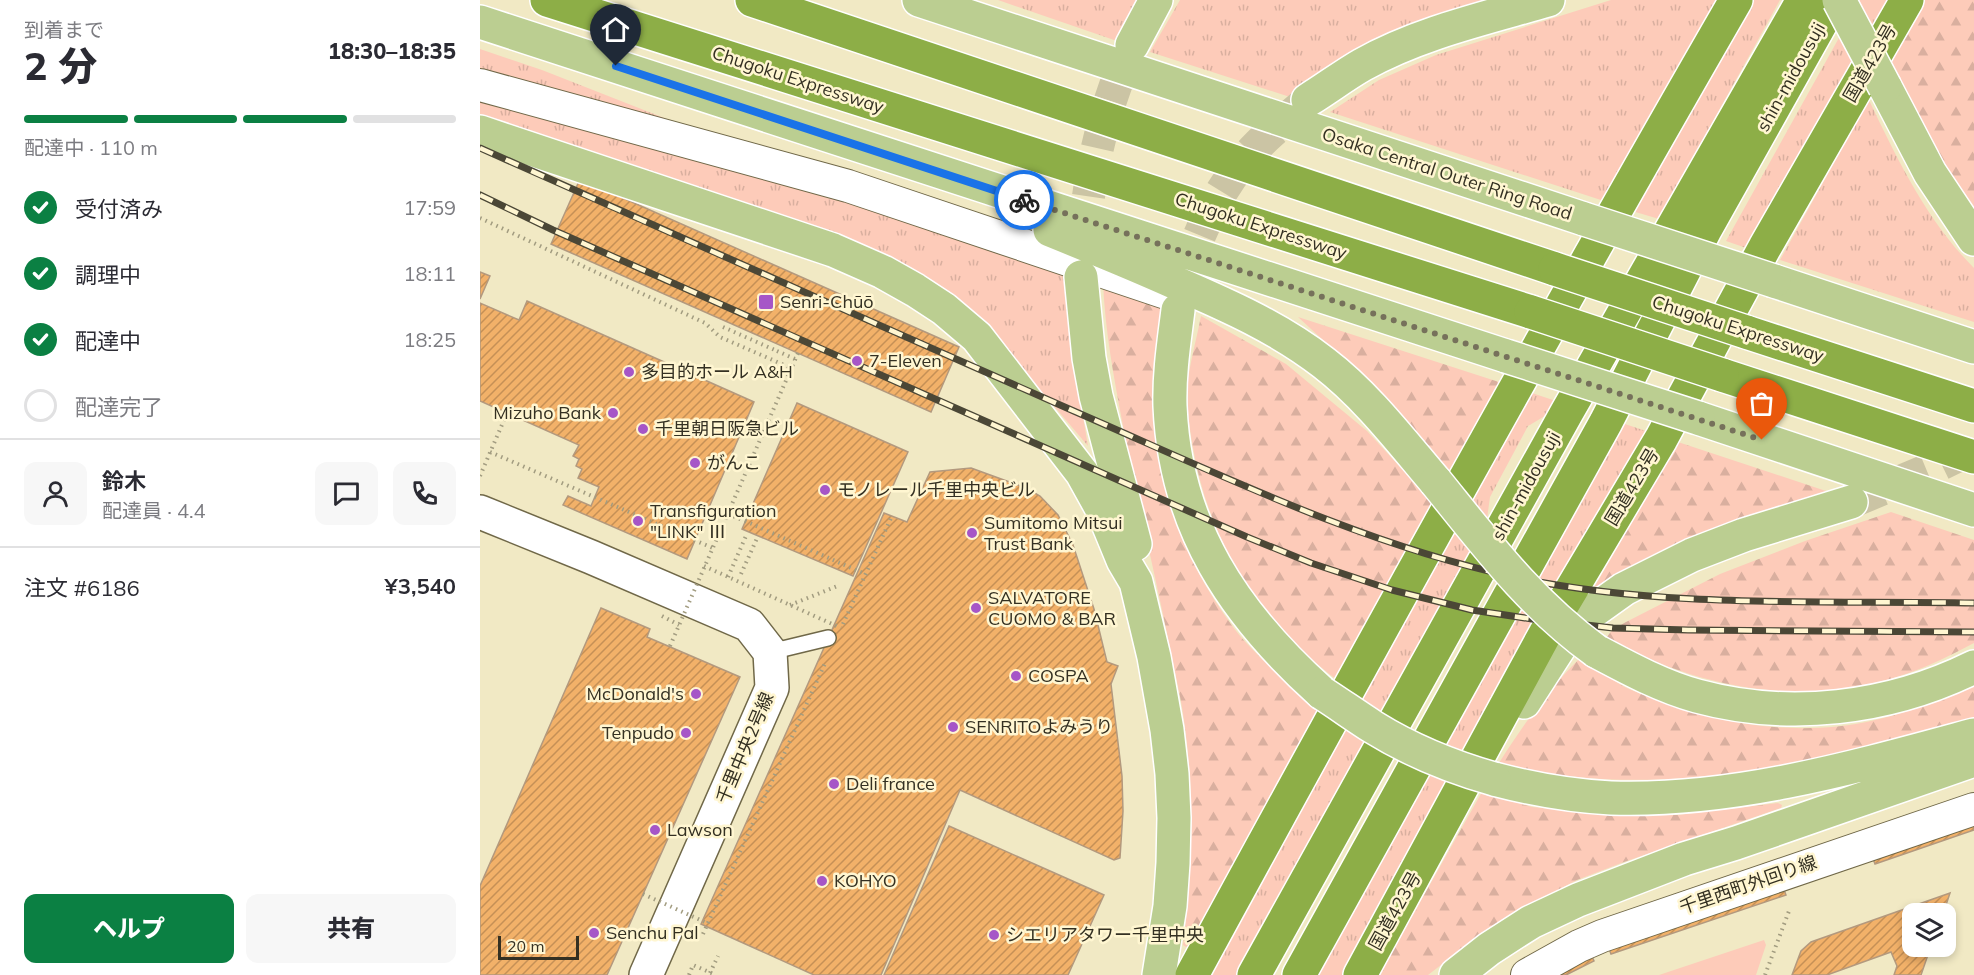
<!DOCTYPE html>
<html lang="ja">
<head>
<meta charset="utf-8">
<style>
  :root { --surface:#fff; --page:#f7f7f7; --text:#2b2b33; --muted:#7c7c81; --line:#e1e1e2; --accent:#0b8043 }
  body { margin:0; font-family:Mulish,"Noto Sans JP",sans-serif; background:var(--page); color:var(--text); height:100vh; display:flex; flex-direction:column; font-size:22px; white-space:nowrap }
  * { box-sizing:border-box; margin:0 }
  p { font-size:20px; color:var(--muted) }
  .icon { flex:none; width:33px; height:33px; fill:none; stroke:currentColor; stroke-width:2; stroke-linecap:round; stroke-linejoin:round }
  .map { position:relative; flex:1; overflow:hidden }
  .side { display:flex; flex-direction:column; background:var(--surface); width:480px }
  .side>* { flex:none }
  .tools { position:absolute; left:1422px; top:903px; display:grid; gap:12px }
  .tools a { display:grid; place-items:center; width:54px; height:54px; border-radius:12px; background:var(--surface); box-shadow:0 3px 9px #0003; font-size:30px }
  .scale { position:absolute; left:18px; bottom:15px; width:81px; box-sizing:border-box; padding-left:6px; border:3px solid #343022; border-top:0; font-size:16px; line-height:21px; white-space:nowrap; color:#343022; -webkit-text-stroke:4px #fff6d1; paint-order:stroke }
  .pin { position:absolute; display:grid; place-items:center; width:51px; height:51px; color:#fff; margin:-62px -26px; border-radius:50% 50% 50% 0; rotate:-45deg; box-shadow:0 0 6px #0007 }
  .pin .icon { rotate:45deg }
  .courier { position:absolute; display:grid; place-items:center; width:60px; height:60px; margin:-30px; border:4px solid #1a73e8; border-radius:50%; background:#fff; color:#222; box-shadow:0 2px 8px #0007 }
  .summary em { font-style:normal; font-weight:800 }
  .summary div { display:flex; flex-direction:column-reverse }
  .summary { display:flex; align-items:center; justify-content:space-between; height:102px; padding:0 24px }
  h1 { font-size:39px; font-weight:800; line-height:45px }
  .bar { display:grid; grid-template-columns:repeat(4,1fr); gap:9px 6px; align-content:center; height:72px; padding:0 24px }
  .bar i { height:8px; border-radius:4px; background:var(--line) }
  .bar .on { background:var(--accent) }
  .bar p { grid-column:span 4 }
  .line { display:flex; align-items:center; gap:15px; padding:0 24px; border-top:2px solid var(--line) }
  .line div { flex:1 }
  .round { display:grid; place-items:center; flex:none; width:63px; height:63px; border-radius:12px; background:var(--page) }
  ol { padding:0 24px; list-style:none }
  li { display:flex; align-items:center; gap:18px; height:66px }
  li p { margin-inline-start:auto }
  li .icon { padding:6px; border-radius:50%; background:var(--accent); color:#fff; stroke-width:4 }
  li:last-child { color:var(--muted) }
  li i { width:33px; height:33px; border:3px solid var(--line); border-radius:50% }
  .button { display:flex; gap:12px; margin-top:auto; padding:12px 24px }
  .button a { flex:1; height:69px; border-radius:12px; background:var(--accent); color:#fff; font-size:24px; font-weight:800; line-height:69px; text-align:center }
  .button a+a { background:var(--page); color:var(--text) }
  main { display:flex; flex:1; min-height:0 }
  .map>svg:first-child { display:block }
  .grass { fill:url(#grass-tufts) }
  .forest { fill:url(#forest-firs) }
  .garden { fill:#fdcbb9 }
  .building { fill:url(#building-hatch); stroke:#b3997e; stroke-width:1.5 }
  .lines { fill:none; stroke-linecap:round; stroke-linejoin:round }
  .primary-tunnel { stroke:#cbc4a4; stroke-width:33; stroke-dasharray:33 16; stroke-linecap:butt }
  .lane-casing { stroke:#706848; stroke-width:18 }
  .street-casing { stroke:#706848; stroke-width:34 }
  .secondary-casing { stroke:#706848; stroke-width:36 }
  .primary-casing { stroke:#fff; stroke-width:36 }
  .highway-casing { stroke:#fff; stroke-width:36 }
  .path { stroke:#a29c80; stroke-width:4; stroke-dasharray:1.5 4.5; stroke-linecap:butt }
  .lane { stroke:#fff; stroke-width:15 }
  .street { stroke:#fff; stroke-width:32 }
  .secondary { stroke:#fff; stroke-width:33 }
  .primary { stroke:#bbce91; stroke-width:33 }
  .highway { stroke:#8dae47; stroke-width:33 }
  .rail-casing { stroke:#4b4736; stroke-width:7 }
  .rail { stroke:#fff6d1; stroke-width:4.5; stroke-dasharray:14; stroke-linecap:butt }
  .primary-bridge-casing { stroke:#fff; stroke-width:36; stroke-linecap:butt }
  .highway-bridge-casing { stroke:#fff; stroke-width:36; stroke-linecap:butt }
  .path-bridge { stroke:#a29c80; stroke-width:4; stroke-dasharray:1.5 4.5; stroke-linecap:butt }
  .primary-bridge { stroke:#bbce91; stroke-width:33 }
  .highway-bridge { stroke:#8dae47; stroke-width:33 }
  .done { stroke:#76715b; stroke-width:6; stroke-dasharray:0 10.8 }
  .route { stroke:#1a73e8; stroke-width:8 }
  .poi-dot { fill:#a656c7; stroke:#fff6d1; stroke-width:2 }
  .labels { text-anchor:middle; stroke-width:5; stroke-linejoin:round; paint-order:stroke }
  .street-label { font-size:18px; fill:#343022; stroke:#fff6d1 }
  .poi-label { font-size:18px; fill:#343022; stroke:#fff6d1; text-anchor:start }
</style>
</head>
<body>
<main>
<section class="side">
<div class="summary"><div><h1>2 分</h1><p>到着まで</p></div><em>18:30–18:35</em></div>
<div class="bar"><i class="on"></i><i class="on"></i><i class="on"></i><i></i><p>配達中 · 110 m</p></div>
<ol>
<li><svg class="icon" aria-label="check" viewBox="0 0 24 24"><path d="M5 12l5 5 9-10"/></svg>受付済み<p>17:59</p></li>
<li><svg class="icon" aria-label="check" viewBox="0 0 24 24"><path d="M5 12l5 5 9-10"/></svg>調理中<p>18:11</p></li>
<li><svg class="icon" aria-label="check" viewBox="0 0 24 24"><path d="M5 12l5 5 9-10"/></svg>配達中<p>18:25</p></li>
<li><i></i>配達完了</li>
</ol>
<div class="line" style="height:108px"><a class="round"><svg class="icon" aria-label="person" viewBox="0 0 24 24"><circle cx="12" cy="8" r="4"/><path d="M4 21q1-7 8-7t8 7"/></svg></a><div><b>鈴木</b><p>配達員 · 4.4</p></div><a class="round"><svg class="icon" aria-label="chat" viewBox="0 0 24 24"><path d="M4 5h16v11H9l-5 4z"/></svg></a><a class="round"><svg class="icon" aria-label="phone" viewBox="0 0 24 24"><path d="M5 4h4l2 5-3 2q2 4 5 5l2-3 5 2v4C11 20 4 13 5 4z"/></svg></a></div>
<div class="line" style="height:78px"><div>注文 #6186</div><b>¥3,540</b></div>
<div class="button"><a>ヘルプ</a><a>共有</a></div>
</section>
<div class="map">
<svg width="1494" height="975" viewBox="0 0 1494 975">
  <defs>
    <pattern id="grass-tufts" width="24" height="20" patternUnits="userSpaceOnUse" patternTransform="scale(1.5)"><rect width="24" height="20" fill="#fdcbb9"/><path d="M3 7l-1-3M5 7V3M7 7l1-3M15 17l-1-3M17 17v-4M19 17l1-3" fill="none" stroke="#d9af9f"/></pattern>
    <pattern id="forest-firs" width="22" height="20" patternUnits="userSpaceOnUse" patternTransform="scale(1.5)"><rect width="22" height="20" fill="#fdcbb9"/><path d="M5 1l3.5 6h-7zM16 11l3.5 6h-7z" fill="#d9af9f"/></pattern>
    <pattern id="building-hatch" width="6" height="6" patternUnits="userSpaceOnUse" patternTransform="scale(1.5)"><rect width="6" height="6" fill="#f2b169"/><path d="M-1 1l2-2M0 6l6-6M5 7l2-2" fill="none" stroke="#c59056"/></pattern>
  </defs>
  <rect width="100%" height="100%" fill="#f1e9c4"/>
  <!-- grass -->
  <path class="grass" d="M518,0H659L637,41Z
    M700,0H1010L824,86L810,97L670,52Z
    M1131,0H1236L1124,201L850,112L899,80L956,55Z
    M1269,0H1300L1179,219L1152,211Z
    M1380,0H1410L1272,250L1246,241Z
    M0,49L62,70L197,123L0,74Z
    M0,97L340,191L587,273C585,330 599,389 608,446L522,345L440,281L0,120Z
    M1389,100C1417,159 1447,221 1494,268V322L1300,260Z
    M1049,392L1076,401L1070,413L1048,426L1010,497L1007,519L991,554L757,975H725Z
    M1142,423L1169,432L866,975H837Z"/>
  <!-- forest -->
  <path class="forest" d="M1444,0H1494V212L1464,166L1410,62Z
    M623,282L682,303C679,329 674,355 673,380C669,470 700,555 753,627C768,647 789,665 806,683L813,686L840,708L710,945L706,947L703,945C712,873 715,800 705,728C702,701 695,674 690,648C675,574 657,500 643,426C634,378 625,331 623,282Z
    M721,316L806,364L887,431L954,504L857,680C781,623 729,542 713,448C709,426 706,401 708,379C711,358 717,337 721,316Z
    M818,317L1022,383L971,474L909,401Z
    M1198,442L1352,493L1121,587L1115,586Z
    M1411,512L1494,540V643C1471,655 1448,667 1423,675C1324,708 1215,689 1127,637L1132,630L1146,622L1240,574L1325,541Z
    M1100,658C1113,666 1125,675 1138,683C1147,689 1157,692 1167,696C1235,725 1318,737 1391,721C1427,713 1461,699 1494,684V727C1339,759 1176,805 1019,763C1043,725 1068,690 1100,658Z
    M1002,792L1052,807L1134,815H1197L1298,803L1302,805L1301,808L1144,862L1097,880L1049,905L1004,932L948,975H899Z"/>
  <!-- garden -->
  <path class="garden" d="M1284,940L1286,945L1276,975H1179Z"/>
  <!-- building -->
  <path class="building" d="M100,179L479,347L451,412L71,244Z
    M0,272L10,276L0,299Z
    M47,301L274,402L207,559L83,505L88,496L111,506L119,487L98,478L102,469L96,466L99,459L93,456L99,445L0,401V303L39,320Z
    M317,403L428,452L373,576L262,529Z
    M491,468L546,488L560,496L578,515L593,545L614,609L627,662L638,666L631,684L642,776L643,811L640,858L634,860L480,790L401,975H334L221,924L404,513L427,522L450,472Z
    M121,608L170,629L167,637L260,677L127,975H0V886Z
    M1494,823V830L1395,864L1392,856Z
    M469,826L624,895L588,975H404Z
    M1303,887L1306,895L1131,954L1128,946Z
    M1470,893L1463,914H1432V946H1451L1441,975H1414L1417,966L1411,952L1347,975H1312L1321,951L1331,942Z
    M1111,954L1114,961L1086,975H1070Z"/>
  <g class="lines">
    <!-- primary-tunnel -->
    <path class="primary-tunnel" d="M603,245C609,174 622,111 652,45
      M705,282C715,235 741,183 775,148C790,132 807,119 824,104
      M1371,502L1453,468L1494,448"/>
    <defs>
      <path id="lane" d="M290,652L348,638"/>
      <path id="street" d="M0,85L368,186L704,299
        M1047,975L1099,946L1122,936L1494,809"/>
      <path id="secondary" d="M0,512L111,557L269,625L290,652L292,688L166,975"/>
      <path id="primary" d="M439,0L1104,219
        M0,22L1026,356
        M652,45L676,0
        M1405,87L1450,173L1494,239
        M828,100C846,89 863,76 882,65C939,33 1006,18 1068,0
        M0,132L353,250L403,272L435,290L464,309L497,337L602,473L622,509L643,560L656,582L674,657L687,730L692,774L694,818L693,863L690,906L679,975
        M570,230C612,247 654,264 696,283C747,305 799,328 844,363C887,396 921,441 956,482
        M601,277L609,358L616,396L655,544
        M1294,281L1494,347
        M698,310C694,342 689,374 690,406C695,527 754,614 842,693
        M1218,418L1494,510
        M1116,651C1148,668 1181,686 1217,696C1309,721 1409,709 1494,667
        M1044,702L1084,640L1109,614L1144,589L1212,555L1264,535L1371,502
        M1014,779C1052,789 1091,796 1131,798C1254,802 1376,767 1494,735
        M976,975L1009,949L1051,922L1098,900L1204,859L1256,843L1494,760"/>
      <path id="highway" d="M67,0L1051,312
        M272,0L1075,269
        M1266,332L1494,406
        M1242,375L1494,457
        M712,975C890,648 1070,322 1256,0
        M774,975L1087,412L1323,0
        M819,975L1126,422L1225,230L1354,0
        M880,975L1065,634L1181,439L1285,247L1427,0"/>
    </defs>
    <!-- lane casing -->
    <use href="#lane" class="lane-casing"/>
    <!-- street casing -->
    <use href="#street" class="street-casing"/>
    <!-- secondary casing -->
    <use href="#secondary" class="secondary-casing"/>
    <!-- primary casing -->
    <use href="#primary" class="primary-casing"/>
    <!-- highway casing -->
    <use href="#highway" class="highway-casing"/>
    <!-- path -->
    <path class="path" d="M243,327L297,351
      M10,452L214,540
      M0,476L27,413
      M265,521L385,574
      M261,574L278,536
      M248,577L266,536
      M310,605L360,585
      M363,624L411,518
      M223,934L346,661
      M230,973L238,956
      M209,975L213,965L236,975
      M1285,975L1309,911"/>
    <!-- lane -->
    <use href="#lane" class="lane"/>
    <!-- street -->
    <use href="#street" class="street"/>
    <!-- secondary -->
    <use href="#secondary" class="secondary"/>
    <!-- primary -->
    <use href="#primary" class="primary"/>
    <!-- highway -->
    <use href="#highway" class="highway"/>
    <defs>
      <path id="rail" d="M0,148C199,237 397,324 596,412C739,474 881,544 1034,577C1184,609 1342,600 1494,603
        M0,195L73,230L767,537L831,563L912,590L992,610L1052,619L1133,628L1208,630L1494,632"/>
    </defs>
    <!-- rail casing -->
    <use href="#rail" class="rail-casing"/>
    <!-- rail -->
    <use href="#rail" class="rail"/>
    <defs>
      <path id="primary-bridge" d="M1359,0L1405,87
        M1104,219L1294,281
        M1026,356L1218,418
        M956,482C1007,545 1050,603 1116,651
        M842,693C859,704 876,716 893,727C930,750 972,767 1014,779"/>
      <path id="highway-bridge" d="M1075,269L1266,332
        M1051,312L1242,375"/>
    </defs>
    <!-- primary-bridge casing -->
    <use href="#primary-bridge" class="primary-bridge-casing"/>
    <!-- highway-bridge casing -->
    <use href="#highway-bridge" class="highway-bridge-casing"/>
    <!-- path-bridge -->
    <path class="path-bridge" d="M0,218L225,323L240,337L311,368
      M297,351L315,359
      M248,514L265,521
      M214,540L233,548
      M224,566L361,628
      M182,616L199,625
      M190,646L318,353
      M163,894L227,923"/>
    <!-- primary-bridge -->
    <use href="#primary-bridge" class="primary-bridge"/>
    <!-- highway-bridge -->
    <use href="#highway-bridge" class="highway-bridge"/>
  </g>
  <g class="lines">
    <!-- done -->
    <path class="done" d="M544,200L1282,440"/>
    <!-- route -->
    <path class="route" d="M136,66L544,200"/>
  </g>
  <!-- markers -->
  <g class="poi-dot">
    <rect x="278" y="294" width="16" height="16" rx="3"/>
    <circle cx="377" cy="361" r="6"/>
    <circle cx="149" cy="372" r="6"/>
    <circle cx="133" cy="413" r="6"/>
    <circle cx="163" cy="429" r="6"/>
    <circle cx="215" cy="463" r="6"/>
    <circle cx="345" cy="490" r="6"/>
    <circle cx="158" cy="521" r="6"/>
    <circle cx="492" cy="533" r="6"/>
    <circle cx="496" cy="608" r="6"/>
    <circle cx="536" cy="676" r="6"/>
    <circle cx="216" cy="694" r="6"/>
    <circle cx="473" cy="727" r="6"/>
    <circle cx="206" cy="733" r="6"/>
    <circle cx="354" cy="784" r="6"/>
    <circle cx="175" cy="830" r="6"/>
    <circle cx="342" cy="881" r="6"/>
    <circle cx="114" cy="933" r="6"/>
    <circle cx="514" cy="935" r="6"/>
  </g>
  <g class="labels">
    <!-- street labels -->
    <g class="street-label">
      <text transform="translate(1390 63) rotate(-60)" y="6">国道423号</text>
      <text transform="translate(1311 77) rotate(-61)" y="6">shin-midousuji</text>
      <text transform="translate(318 80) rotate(18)" y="6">Chugoku Expressway</text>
      <text transform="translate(967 174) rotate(18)" y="6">Osaka Central Outer Ring Road</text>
      <text transform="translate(781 226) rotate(18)" y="6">Chugoku Expressway</text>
      <text transform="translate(1258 329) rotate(18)" y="6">Chugoku Expressway</text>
      <text transform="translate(1046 486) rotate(-61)" y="6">shin-midousuji</text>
      <text transform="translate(1152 487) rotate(-59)" y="6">国道423号</text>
      <text transform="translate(265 748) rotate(-67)" y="6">千里中央2号線</text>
      <text transform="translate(1268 885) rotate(-19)" y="6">千里西町外回り線</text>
      <text transform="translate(915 911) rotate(-61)" y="6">国道423号</text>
    </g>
    <!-- poi labels -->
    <g class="poi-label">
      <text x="300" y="308">Senri-Chūō</text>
      <text x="389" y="367">7-Eleven</text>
      <text x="161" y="378">多目的ホール A&amp;H</text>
      <text x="121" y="419" text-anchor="end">Mizuho Bank</text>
      <text x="175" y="435">千里朝日阪急ビル</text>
      <text x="227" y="469">がんこ</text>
      <text x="357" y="496">モノレール千里中央ビル</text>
      <text x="170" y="517">Transfiguration<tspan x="170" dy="21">"LINK" Ⅲ</tspan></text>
      <text x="504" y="529">Sumitomo Mitsui<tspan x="504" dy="21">Trust Bank</tspan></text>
      <text x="508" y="604">SALVATORE<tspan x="508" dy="21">CUOMO &amp; BAR</tspan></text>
      <text x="548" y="682">COSPA</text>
      <text x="204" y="700" text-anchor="end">McDonald's</text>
      <text x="485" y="733">SENRITOよみうり</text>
      <text x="194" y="739" text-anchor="end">Tenpudo</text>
      <text x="366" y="790">Deli france</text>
      <text x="187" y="836">Lawson</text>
      <text x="354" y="887">KOHYO</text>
      <text x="126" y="939">Senchu Pal</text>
      <text x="526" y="941">シエリアタワー千里中央</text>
    </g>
  </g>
</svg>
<div class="tools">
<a><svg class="icon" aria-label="layers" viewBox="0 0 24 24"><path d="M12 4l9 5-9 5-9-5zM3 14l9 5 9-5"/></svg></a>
</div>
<div class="scale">20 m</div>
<div class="pin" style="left:1282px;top:440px;background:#ea580c"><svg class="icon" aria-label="bag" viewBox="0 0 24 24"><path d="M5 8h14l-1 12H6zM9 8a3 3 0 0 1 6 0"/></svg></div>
<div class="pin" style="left:136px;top:66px;background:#1f2937"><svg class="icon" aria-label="home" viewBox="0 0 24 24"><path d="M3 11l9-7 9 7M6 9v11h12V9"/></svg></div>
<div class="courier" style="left:544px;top:200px"><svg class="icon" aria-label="bike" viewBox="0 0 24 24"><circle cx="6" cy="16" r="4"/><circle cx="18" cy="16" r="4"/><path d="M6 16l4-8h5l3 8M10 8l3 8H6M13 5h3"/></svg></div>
</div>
</main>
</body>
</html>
